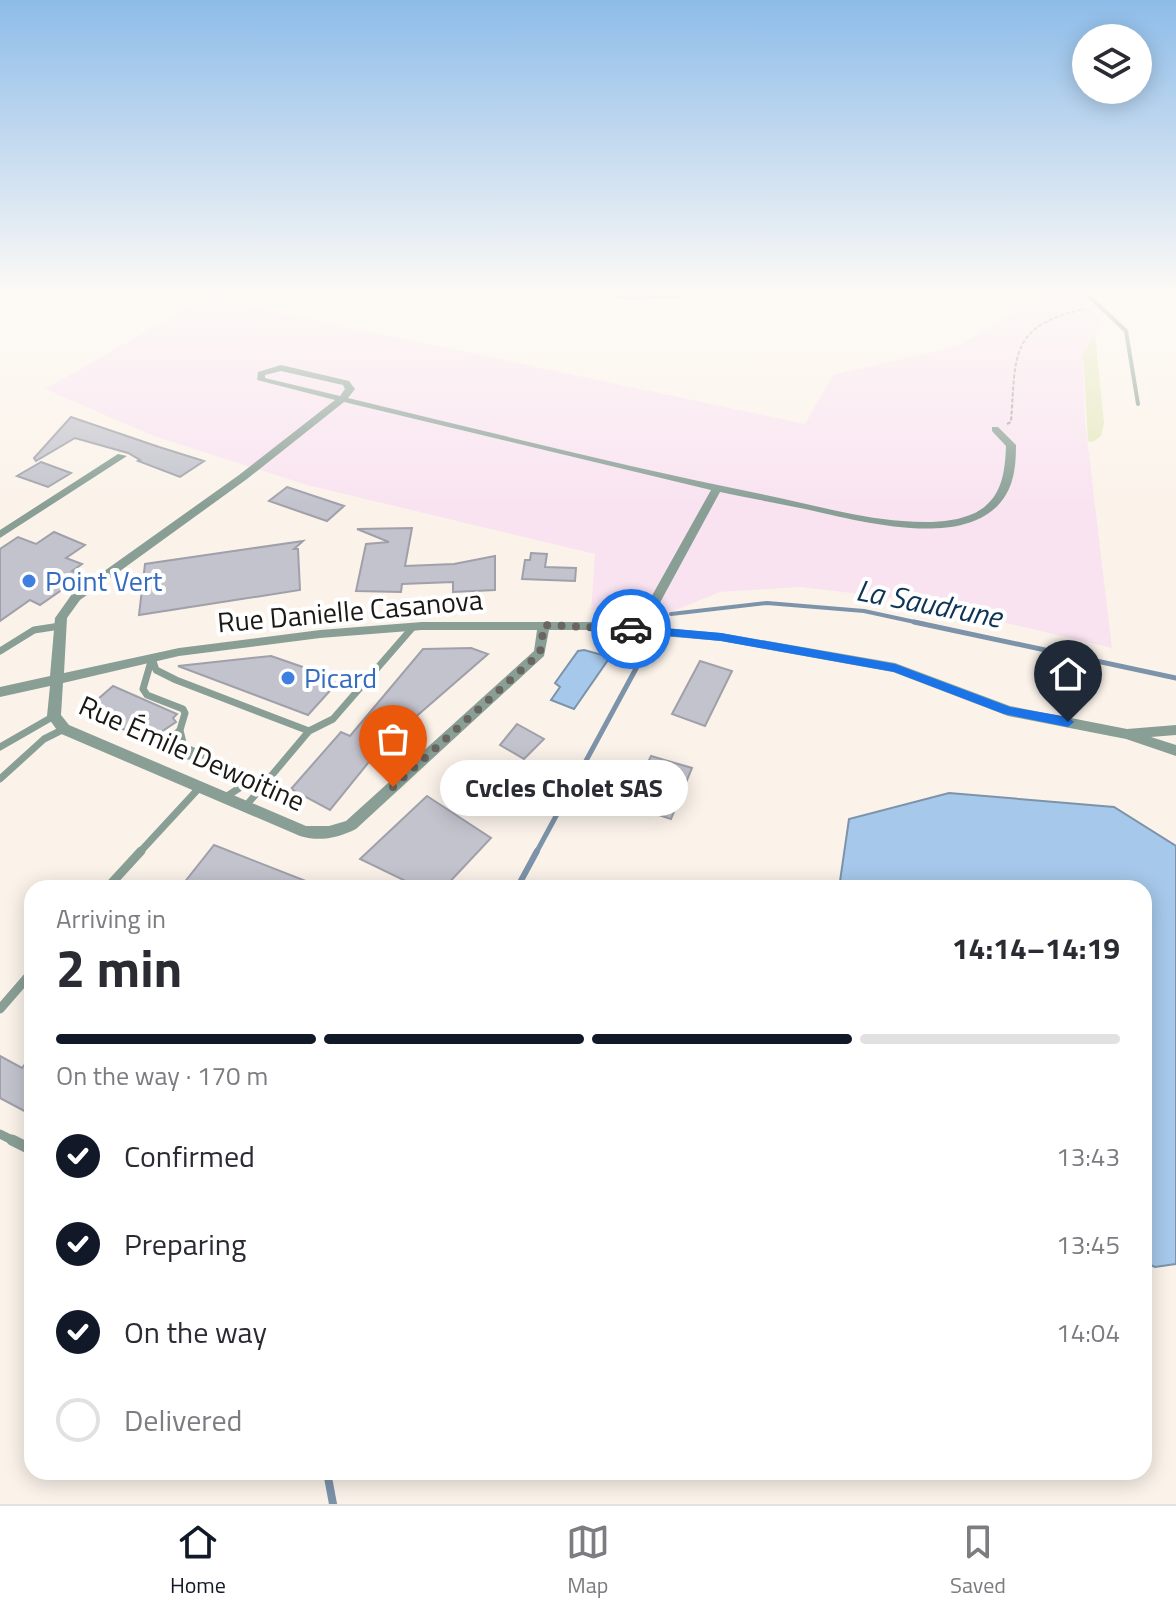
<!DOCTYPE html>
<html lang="en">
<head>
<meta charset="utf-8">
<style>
  :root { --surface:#fff; --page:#f7f7f7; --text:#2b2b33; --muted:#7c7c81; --line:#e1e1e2; --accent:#111827 }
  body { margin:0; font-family:"Titillium Web",sans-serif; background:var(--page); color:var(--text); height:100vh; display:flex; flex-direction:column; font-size:30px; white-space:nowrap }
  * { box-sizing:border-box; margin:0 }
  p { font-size:26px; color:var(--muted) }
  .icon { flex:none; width:44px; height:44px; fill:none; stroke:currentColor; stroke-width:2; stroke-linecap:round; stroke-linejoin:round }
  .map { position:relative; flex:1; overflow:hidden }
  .sheet { position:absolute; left:24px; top:880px; width:1128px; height:600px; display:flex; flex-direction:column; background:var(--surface); border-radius:24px; box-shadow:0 4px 20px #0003 }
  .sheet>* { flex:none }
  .tools { position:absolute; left:1072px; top:24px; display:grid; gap:16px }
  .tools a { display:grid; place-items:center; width:80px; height:80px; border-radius:50%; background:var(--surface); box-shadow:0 4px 20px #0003; font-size:40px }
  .pin { position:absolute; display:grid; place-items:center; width:68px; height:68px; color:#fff; margin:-82px -34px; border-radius:50% 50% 50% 0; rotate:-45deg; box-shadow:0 0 8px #0007 }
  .pin .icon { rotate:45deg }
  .courier { position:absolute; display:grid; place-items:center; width:80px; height:80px; margin:-40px; border:6px solid #1a73e8; border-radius:50%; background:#fff; color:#222; box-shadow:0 2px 10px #0007 }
  .bubble { position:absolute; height:56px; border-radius:28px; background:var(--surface); box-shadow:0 4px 20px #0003; font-size:26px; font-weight:700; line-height:56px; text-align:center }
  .head em { font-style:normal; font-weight:700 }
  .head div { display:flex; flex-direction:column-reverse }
  .head { display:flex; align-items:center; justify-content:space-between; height:136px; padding:0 32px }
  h1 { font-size:52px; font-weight:700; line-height:60px }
  .bar { display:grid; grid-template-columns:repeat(4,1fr); gap:12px 8px; align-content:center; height:96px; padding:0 32px }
  .bar i { height:10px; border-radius:6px; background:var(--line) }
  .bar .current { background:var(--accent) }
  .bar p { grid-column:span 4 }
  ol { padding:0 32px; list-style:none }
  li { display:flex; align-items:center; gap:24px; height:88px }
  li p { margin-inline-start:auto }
  li .icon { padding:8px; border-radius:50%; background:var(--accent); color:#fff; stroke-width:4 }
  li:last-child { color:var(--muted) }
  li i { width:44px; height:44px; border:4px solid var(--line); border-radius:50% }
  .tabs { display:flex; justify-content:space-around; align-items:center; height:112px; border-top:2px solid var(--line); background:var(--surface); font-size:22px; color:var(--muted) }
  .tabs a { display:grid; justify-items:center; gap:4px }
  .tabs .current { color:var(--accent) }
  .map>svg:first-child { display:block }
  .industrial { fill:#f9e3f1 }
  .green { fill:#e4e8be }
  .water { fill:#a6c8ea; stroke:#7c93aa; stroke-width:2 }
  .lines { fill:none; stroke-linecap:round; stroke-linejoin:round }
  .stream-far4 { stroke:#7c93aa; stroke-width:3 }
  .stream-far3 { stroke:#7c93aa; stroke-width:4 }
  .stream-far2 { stroke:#7c93aa; stroke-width:5 }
  .stream-far1 { stroke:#7c93aa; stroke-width:6 }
  .stream { stroke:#7c93aa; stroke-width:8 }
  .building { fill:#c2c3cd; stroke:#9fa0aa; stroke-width:2 }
  .path { stroke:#a9a39c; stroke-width:2; stroke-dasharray:4 2; stroke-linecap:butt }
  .lane-far3 { stroke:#899f96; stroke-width:4 }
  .lane-far2 { stroke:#899f96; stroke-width:7 }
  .lane-far1 { stroke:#899f96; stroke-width:9 }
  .lane { stroke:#899f96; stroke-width:11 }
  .street { fill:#899f96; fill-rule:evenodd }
  .route { fill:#1a73e8 }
  .done { stroke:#696560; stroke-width:8; stroke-dasharray:0 14.4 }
  .shop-dot { fill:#3f7fe0; stroke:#fff; stroke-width:3 }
  .labels { text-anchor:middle; stroke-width:8; stroke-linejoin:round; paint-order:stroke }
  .shop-label { font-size:28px; fill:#366cbe; stroke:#fff; text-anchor:start }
  .street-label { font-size:28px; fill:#1b1815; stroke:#fff }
  .water-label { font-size:30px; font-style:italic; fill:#0e3455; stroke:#fff }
</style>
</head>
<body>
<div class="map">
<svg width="1176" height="1504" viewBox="0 0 1176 1504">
  <rect width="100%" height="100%" fill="#fbf3ea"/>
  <!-- industrial -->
  <path class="industrial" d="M1051,295H1078L1099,318L1102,326L1083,354L1085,421L1112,648L910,600L800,587L720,592L659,617L591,610L595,554L307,485L154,436L45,389L207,297L805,424L833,375L958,346L1014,312Z"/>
  <!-- green -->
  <path class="green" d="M1095,335L1104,423L1101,436L1093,442L1088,441L1083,353Z"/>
  <!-- water -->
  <path class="water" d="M584,650L610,657L574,709L551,700L560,687L555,683L578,651Z
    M949,793L1114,807L1176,846V1264L1155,1267L1144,1262V888H839L849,819Z"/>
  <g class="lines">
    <!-- stream-far4 -->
    <path class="stream-far4" d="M613,295L630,298L695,295"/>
    <!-- stream-far3 -->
    <path class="stream-far3" d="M671,614L767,603L864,611L924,624"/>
    <!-- stream-far2 -->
    <path class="stream-far2" d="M914,622L1176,678
      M536,853L652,639"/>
    <!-- stream-far1 -->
    <path class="stream-far1" d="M517,888L537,851"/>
    <!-- stream -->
    <path class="stream" d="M327,1472L333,1504"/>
  </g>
  <!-- building -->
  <path class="building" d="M71,417L159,447L204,461L180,477L138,461L140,460L128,453L75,438L36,461L34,458Z
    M41,462L71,473L48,487L17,476Z
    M287,487L344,506L327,521L269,501Z
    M412,528L405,566L454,564L495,556V590L453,592V582L402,584L401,592L356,591L366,544L389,542L357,529Z
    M54,532L85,545L66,558L82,564L72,571L77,573L57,587L63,589L40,605L30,600L0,621V549L18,537L36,544Z
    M303,541L294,549H298L300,590L139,615L145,564Z
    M531,553L547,554L545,567L576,568L575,581L522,579L525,560H530Z
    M471,648L488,654L381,747L330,810L291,789L341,732L350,736L423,649Z
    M271,656L320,673L319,680L337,683L308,715L178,666Z
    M700,661L732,671L705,726L672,714Z
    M113,686L177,714L173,718L176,722L149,740L99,719L106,713L90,706Z
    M517,724L544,739L524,759L500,745Z
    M651,756L692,768L671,819L628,805Z
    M509,761L525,771L512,785L495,775Z
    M427,796L491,838L444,888H420L360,859Z
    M214,845L321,887V888H180Z
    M32,1055V1115L0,1098V1056L22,1068Z"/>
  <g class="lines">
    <!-- path -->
    <path class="path" d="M1007,424L1011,422C1016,354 1009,326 1085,309"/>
    <!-- lane-far3 -->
    <path class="lane-far3" d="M1088,295L1126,331L1138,404"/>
    <!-- lane-far2 -->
    <path class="lane-far2" d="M0,651L34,630L60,626
      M152,658L143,689L147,695L183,709L185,713L180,730L184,747L245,773L244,785L224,798
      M152,658L156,670L176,680L309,731
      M180,730L169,741L167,748L178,757L201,755
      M0,747L54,716
      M0,779L44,739L64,729
      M245,807L309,731L333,719L413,627
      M139,853L200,787"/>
    <!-- lane-far1 -->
    <path class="lane-far1" d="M107,888L141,851
      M0,1009L32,972
      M0,1134L16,1142"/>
    <!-- lane -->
    <path class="lane" d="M12,1140L32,1150"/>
    <!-- street -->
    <path class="street" d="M281,365L349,381L355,389L348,398C485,431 622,466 761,494C808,503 855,518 903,521C927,523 953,523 975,513C1002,499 1005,473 1006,446L992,431V427H998L1016,445C1016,466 1014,487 1000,503C960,550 856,520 805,509C777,503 748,498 720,492L656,610L650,614L644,610L711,490L344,402L247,479L80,600L67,618L64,673L179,648L320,630L422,622H591L721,633L895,663L1010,706L1127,729L1176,725V735L1151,737L1176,745V756L1126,739L1008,716L893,672L721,641L591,630H549L544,656L356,829C338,838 320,842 300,836L59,733L47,716L50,686L0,697V687L50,676L55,618L72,594L239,475L335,400L257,380L258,372ZM281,371L343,385L345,389L340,396L265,378V375ZM422,630H537L534,651L346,821L329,826H306L69,725L61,715L63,683L179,656L320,638Z
      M118,454L127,456L0,538V530Z"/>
  </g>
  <!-- sky -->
  <linearGradient id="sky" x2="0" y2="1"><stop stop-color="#8dbce9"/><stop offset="0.58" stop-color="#fdfaf6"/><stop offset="1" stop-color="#fdfaf6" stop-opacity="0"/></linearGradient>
  <rect width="1176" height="505" fill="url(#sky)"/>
  <!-- route -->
  <path class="route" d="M631,625L721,633L895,664L1010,707L1068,717L1074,722L1068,727L1004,714L894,672L721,641L627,632V626Z"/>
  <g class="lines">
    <!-- done -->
    <path class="done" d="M393,787L540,653L544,625L631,629"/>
  </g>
  <!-- markers -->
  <g class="shop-dot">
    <circle cx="29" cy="581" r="8"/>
    <circle cx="288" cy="678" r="8"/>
  </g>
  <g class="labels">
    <!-- shop labels -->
    <g class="shop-label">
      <text x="45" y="591">Point Vert</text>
      <text x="304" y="688">Picard</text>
    </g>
    <!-- street labels -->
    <g class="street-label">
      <text transform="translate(350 611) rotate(-5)" y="10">Rue Danielle Casanova</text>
      <text transform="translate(192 753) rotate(24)" y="10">Rue Émile Dewoitine</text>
    </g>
    <!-- water labels -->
    <g class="water-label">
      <text transform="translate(929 604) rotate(11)" y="10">La Saudrune</text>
    </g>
  </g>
</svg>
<div class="tools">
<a><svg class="icon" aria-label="layers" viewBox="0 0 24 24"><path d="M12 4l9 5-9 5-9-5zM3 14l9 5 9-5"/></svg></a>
</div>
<div class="pin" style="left:393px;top:787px;background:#ea580c"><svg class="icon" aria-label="bag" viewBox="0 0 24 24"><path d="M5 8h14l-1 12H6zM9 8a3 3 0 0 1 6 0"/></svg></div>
<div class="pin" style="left:1068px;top:722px;background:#1f2937"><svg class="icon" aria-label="home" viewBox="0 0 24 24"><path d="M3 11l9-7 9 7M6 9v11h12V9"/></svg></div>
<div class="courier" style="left:631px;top:629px"><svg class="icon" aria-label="car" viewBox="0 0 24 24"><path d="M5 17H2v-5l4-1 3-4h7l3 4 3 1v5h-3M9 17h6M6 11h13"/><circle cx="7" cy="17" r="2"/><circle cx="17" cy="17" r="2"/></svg></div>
<div class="bubble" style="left:440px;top:760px;width:248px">Cvcles Cholet SAS</div>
<section class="sheet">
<div class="head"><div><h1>2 min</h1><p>Arriving in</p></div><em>14:14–14:19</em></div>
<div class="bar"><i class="current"></i><i class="current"></i><i class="current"></i><i></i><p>On the way · 170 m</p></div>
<ol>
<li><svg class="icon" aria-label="check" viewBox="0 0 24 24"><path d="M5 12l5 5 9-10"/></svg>Confirmed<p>13:43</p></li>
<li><svg class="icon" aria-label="check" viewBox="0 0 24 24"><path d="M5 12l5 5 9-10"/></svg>Preparing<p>13:45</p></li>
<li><svg class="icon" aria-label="check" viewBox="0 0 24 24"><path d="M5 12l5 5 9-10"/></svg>On the way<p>14:04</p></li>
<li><i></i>Delivered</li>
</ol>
</section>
</div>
<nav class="tabs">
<a class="current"><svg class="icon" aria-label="home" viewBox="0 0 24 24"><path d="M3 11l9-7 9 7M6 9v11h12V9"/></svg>Home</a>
<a><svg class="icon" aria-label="map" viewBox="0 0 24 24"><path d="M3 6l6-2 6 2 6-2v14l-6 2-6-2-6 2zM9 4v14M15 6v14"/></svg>Map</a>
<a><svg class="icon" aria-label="saved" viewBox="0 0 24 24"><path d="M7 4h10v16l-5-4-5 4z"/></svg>Saved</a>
</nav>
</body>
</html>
